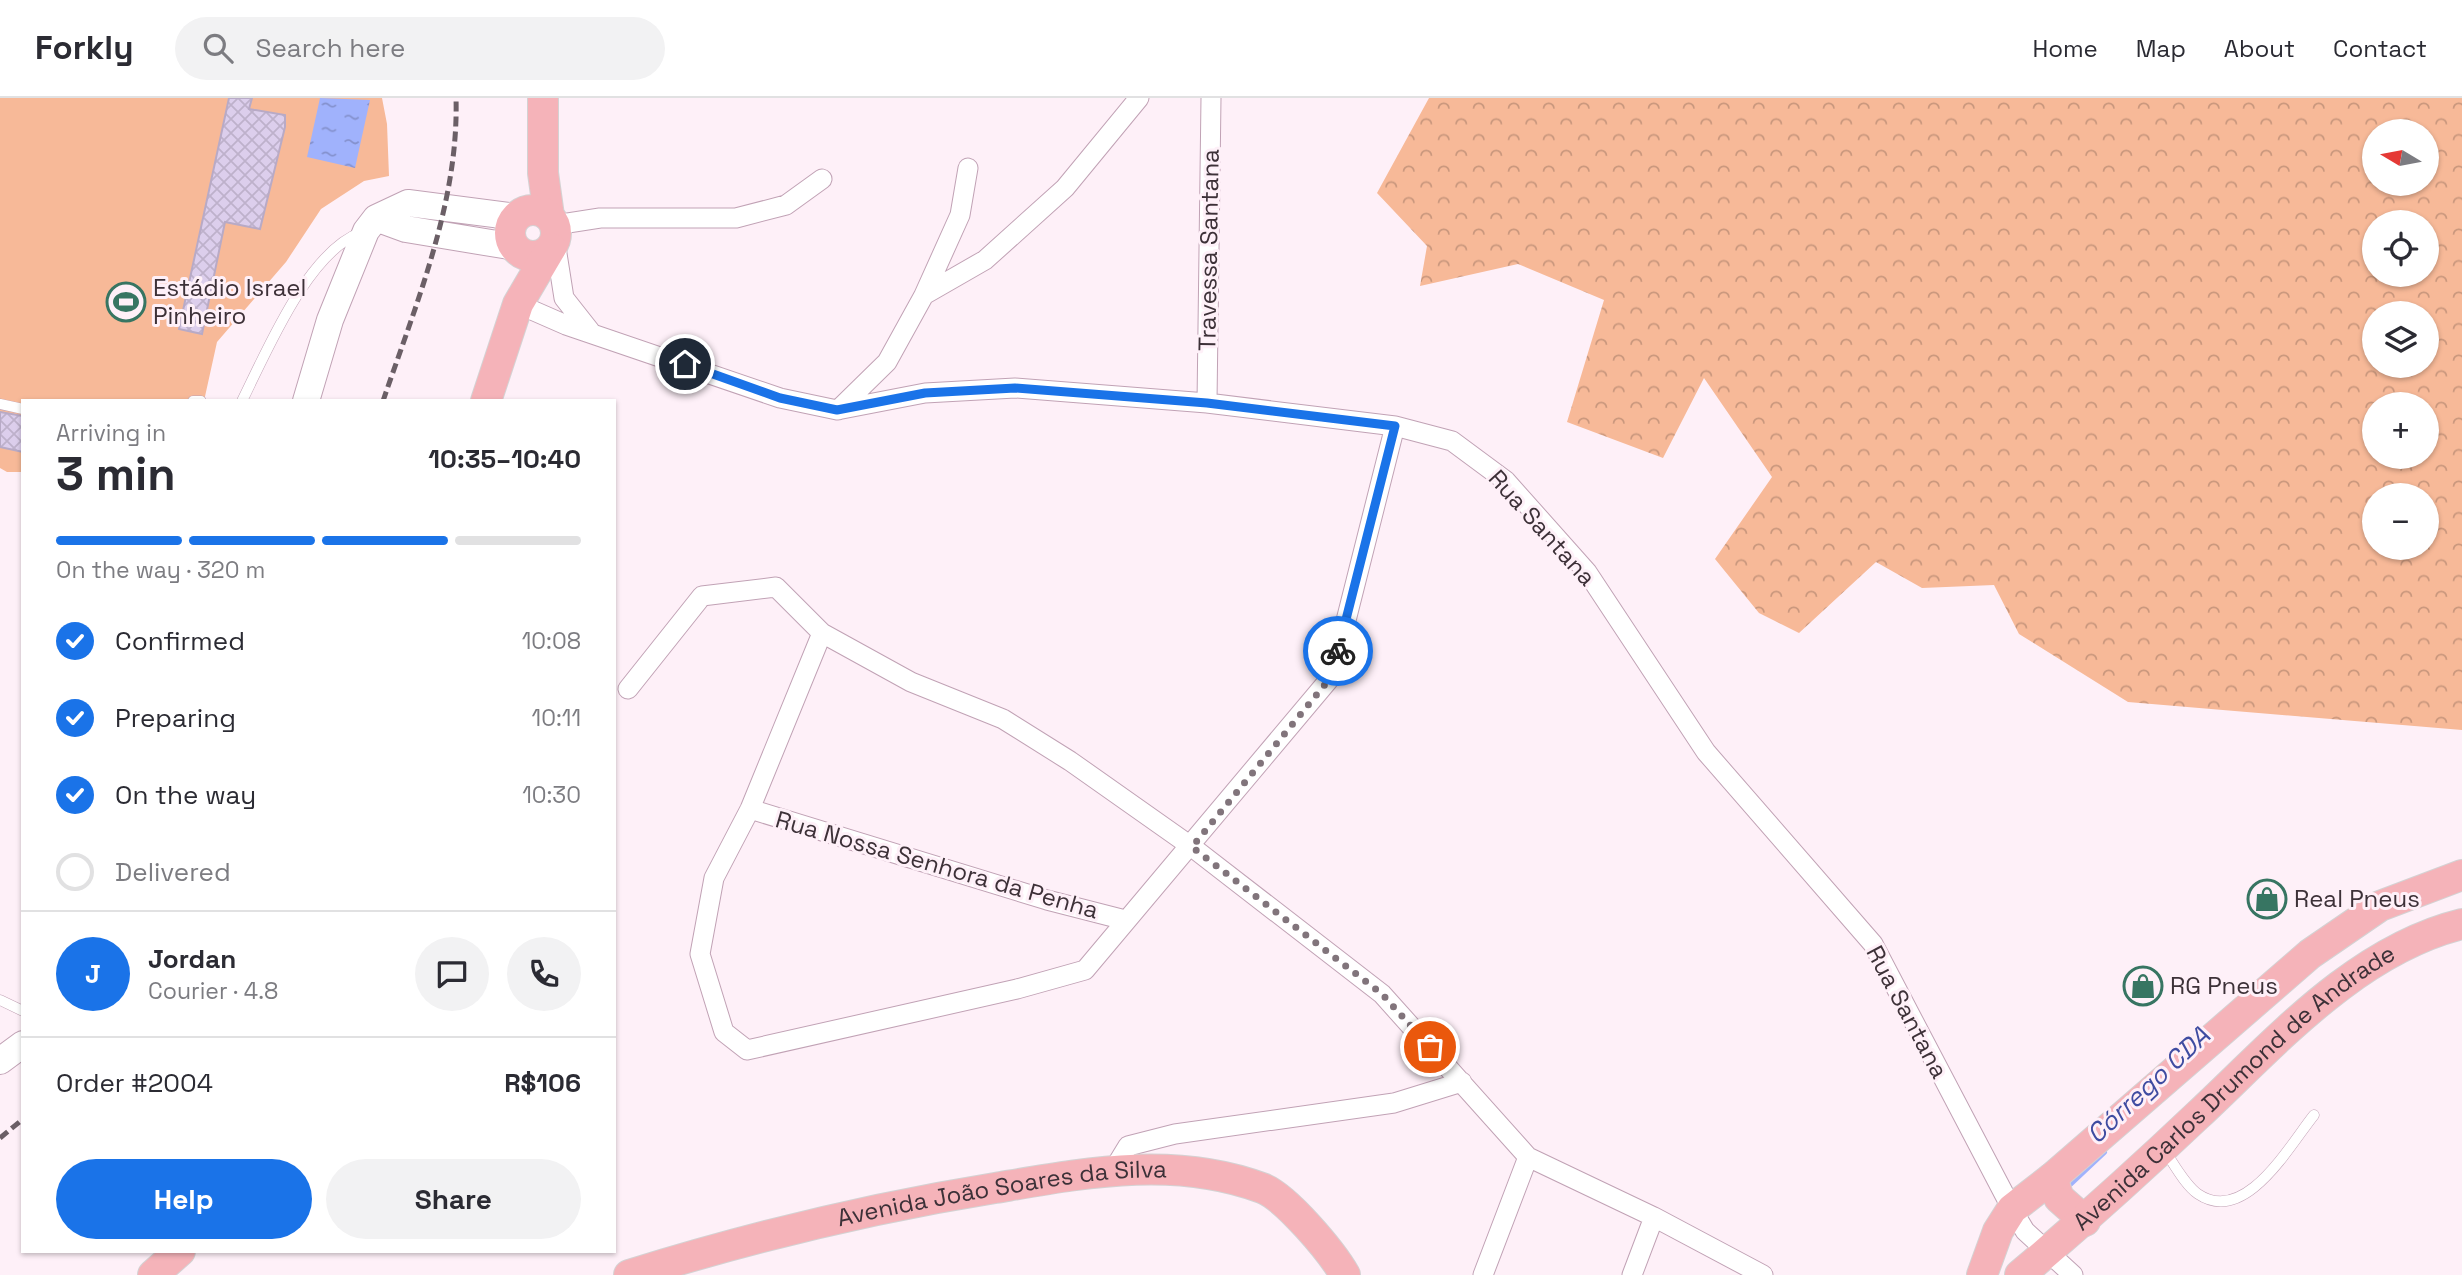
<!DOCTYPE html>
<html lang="en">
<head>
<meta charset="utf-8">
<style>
  :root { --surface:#fff; --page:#f2f2f3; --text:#2b2b33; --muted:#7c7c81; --line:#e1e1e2; --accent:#1a73e8 }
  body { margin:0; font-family:"Space Grotesk",sans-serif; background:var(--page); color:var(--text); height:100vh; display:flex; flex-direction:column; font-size:26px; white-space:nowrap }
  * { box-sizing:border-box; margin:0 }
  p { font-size:23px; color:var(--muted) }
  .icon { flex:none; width:38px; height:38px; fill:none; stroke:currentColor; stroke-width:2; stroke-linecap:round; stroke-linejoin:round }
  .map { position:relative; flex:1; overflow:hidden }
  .drawer { position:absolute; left:21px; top:301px; width:595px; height:854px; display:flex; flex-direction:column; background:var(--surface); border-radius:0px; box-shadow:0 2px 5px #0004 }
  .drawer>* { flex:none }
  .needle { width:46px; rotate:280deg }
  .buttons { position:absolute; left:2362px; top:21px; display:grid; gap:14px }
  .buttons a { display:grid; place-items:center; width:77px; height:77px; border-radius:50%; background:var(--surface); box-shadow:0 2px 5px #0004; font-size:35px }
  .pin { position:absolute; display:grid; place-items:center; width:60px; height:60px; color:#fff; margin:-30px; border:4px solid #fff; border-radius:50%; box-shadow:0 2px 7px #0007 }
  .courier { position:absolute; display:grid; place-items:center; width:70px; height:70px; margin:-35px; border:5px solid #1a73e8; border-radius:50%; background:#fff; color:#222; box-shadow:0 2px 9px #0007 }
  .head em { font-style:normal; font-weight:700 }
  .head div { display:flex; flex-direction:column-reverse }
  .head { display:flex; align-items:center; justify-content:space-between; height:119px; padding:0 35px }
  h1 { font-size:46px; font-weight:700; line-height:52px }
  .bar { display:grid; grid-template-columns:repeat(4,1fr); gap:10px 7px; align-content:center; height:84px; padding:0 35px }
  .bar i { height:9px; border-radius:5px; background:var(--line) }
  .bar .selected { background:var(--accent) }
  .bar p { grid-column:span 4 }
  .line { display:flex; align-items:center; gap:18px; padding:0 35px; border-top:2px solid var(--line) }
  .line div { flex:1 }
  .round { display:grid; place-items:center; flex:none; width:74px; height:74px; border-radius:37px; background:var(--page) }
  ol { padding:0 35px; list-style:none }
  li { display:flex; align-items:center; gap:21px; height:77px }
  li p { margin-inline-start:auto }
  li .icon { padding:7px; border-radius:50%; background:var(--accent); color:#fff; stroke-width:4 }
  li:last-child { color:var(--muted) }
  li i { width:38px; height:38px; border:4px solid var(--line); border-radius:50% }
  .primary-button { display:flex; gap:14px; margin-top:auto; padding:14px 35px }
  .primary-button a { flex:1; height:80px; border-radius:42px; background:var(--accent); color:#fff; font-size:28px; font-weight:700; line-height:80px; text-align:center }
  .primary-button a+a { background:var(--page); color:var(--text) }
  header { display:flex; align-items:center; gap:42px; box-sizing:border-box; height:98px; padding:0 35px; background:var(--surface); border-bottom:2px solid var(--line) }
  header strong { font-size:33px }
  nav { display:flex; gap:38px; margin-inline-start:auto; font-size:24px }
  .search { width:490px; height:63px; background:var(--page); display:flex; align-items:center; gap:18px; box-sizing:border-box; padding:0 24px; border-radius:38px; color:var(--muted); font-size:26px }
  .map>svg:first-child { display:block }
  .forest { fill:url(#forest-crowns); fill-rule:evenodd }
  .garden { fill:#f7b998 }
  .water { fill:url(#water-ripples) }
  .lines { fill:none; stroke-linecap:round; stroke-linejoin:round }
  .stream { stroke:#a0b2fc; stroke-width:6 }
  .building { fill:url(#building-cross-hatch); stroke:#b8aac6; stroke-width:2 }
  .service-casing { stroke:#c1a2b5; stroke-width:11 }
  .minor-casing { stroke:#c1a2b5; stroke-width:21 }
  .secondary-casing { stroke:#c1a2b5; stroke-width:28 }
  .primary-casing { stroke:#d4d2d3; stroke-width:32 }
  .service { stroke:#fff; stroke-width:10 }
  .minor { stroke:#fff; stroke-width:19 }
  .secondary { stroke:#fff; stroke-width:26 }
  .primary { stroke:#f5b3b9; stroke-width:30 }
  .rail { stroke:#6b5f66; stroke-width:5; stroke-dasharray:10 5; stroke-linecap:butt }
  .done { stroke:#81747b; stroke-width:7; stroke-dasharray:0 12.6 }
  .route { stroke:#1a73e8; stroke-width:9 }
  .labels { text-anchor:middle; stroke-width:6; stroke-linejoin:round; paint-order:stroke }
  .street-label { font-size:24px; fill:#3d3138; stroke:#fef0f8 }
  .poi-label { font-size:24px; fill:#3d3138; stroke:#fef0f8; text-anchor:start }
  .water-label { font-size:26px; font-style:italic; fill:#3f4ca1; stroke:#fef0f8 }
</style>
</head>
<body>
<header>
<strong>Forkly</strong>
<div class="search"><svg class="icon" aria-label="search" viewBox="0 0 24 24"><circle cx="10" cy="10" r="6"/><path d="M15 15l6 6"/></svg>Search here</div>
<nav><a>Home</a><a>Map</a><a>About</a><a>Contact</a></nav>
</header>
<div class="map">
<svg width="2462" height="1177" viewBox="0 0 2462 1177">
  <defs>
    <pattern id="forest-crowns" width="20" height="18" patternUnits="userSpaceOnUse" patternTransform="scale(1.75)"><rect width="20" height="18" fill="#f7b998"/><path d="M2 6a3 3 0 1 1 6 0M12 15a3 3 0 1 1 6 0" fill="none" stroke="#c9977d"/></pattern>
    <pattern id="water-ripples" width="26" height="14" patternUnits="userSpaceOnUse" patternTransform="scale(1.75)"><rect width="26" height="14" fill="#a0b2fc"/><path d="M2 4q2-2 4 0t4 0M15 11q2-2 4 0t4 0" fill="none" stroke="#8491cd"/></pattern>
    <pattern id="building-cross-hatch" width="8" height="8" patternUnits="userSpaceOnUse" patternTransform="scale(1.75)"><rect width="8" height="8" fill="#dcceec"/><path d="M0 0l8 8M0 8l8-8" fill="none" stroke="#beb1cb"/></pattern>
  </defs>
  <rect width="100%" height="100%" fill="#fef0f8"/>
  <!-- forest -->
  <path class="forest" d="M1429,0H2462V632L2128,604L2019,536L1994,487L1922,490L1876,464L1799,535L1759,515L1715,461L1772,379L1704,280L1663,360L1567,324L1604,202L1518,166L1420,188L1427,148L1377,95ZM2375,33H2427V86H2375ZM2375,124H2427V177H2375ZM2375,215H2427V268H2375ZM2375,306H2427V359H2375ZM2375,397H2427V450H2375Z"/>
  <!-- garden -->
  <path class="garden" d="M0,0H382L387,26L389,78L364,83L321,111L286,164L217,244L204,303H23V374H7L0,370Z"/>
  <!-- water -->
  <path class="water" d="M320,0L370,2L355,70L307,59Z"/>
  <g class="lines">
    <!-- stream -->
    <path class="stream" d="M2070,1086L2104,1054"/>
  </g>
  <!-- building -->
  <path class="building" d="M229,0H252L249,11L285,17V29L260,131L225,124L202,236L179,231Z
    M0,314L23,318V354L0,349Z"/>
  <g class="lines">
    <defs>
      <path id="service" d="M193,303H201
        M242,303C267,253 308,153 362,134
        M0,306L23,311
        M0,902L23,913
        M2165,1053C2174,1066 2185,1087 2198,1096C2245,1128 2289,1048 2314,1017"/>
      <path id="minor" d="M555,127L600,120H736L786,107L822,81
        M555,143L564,200L590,233
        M924,197L960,117L968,70
        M518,206L566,227L780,300L837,312L925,295L1015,290L1207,305L1395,328L1452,343L1506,383L1587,474L1706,654L1873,846L2012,1111L2025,1133L2073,1177
        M1207,305L1211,0
        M838,312L887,264L924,197L985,162L1065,90L1139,0
        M822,535L750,711L714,780L700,856L724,934L747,952L1017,891L1085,872L1332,578L1395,328
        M628,591L702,498L776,489L822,535L911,584L1003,621L1070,663L1192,749L1382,896L1528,1059L1654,1119L1763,1177
        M750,711L1047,802L1125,822
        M1114,1071L1128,1048L1175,1036L1394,1005L1462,984
        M1483,1177L1528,1059
        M1632,1177L1654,1119"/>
      <path id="secondary" d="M376,120L406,131L515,149
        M306,303L330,222L366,133L376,120L408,105L516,119
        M0,963L23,946"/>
      <g id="primary">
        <path d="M543,0V75L549,118"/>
        <circle cx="533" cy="135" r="23"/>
        <path d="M486,303L518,206L551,150"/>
        <path d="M2052,1080L2059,1100L2085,1123"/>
        <path d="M153,1177L180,1153"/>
        <path id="s1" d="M629,1177C748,1140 871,1110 995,1090C1084,1075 1174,1057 1262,1090C1286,1099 1332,1154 1345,1177"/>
        <path d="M1982,1177L1998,1133L2012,1111L2052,1080L2310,856L2380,808L2462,777"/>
        <path id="s2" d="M2020,1177C2081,1125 2140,1072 2198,1017C2275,945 2356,852 2462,826"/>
      </g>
    </defs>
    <!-- service casing -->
    <use href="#service" class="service-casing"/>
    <!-- minor casing -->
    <use href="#minor" class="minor-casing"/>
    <!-- secondary casing -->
    <use href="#secondary" class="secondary-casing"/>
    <!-- primary casing -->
    <use href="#primary" class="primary-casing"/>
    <!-- service -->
    <use href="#service" class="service"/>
    <!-- minor -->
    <use href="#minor" class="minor"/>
    <!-- secondary -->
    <use href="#secondary" class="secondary"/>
    <!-- primary -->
    <use href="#primary" class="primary"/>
    <!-- rail -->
    <path class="rail" d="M383,303C416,206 459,104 456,0
      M0,1040L23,1021"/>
  </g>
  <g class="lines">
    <!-- done -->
    <path class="done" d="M1338,553L1332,578L1192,749L1382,896L1430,949"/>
    <!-- route -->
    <path class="route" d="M685,266L780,300L837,312L925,295L1015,290L1207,305L1395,328L1338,553"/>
  </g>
  <!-- icons -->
  <defs>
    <symbol id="stadium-ring" viewBox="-11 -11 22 22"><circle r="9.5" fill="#fef0f8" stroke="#377562" stroke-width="1.5"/><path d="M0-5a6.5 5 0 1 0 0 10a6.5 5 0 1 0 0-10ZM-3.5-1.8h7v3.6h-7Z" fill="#377562"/></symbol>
    <symbol id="shop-ring" viewBox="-11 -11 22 22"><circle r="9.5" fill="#fef0f8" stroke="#377562" stroke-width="1.5"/><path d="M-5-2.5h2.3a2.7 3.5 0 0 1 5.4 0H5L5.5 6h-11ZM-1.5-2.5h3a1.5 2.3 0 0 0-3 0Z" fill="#377562"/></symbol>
  </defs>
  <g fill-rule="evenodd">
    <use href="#stadium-ring" x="104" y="182" width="44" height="44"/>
    <use href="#shop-ring" x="2245" y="779" width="44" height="44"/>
    <use href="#shop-ring" x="2121" y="866" width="44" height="44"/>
  </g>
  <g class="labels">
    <!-- street labels -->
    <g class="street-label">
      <text transform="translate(1209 152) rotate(-89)" y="8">Travessa Santana</text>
      <text transform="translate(1542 430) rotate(48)" y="8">Rua Santana</text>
      <text transform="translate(937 767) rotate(16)" y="8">Rua Nossa Senhora da Penha</text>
      <text transform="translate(1907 914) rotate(62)" y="8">Rua Santana</text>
      <text dy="8" stroke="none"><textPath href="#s2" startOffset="285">Avenida Carlos Drumond de Andrade</textPath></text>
      <text dy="8" stroke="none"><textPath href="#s1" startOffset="383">Avenida João Soares da Silva</textPath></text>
    </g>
    <!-- poi labels -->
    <g class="poi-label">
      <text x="153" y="198">Estádio Israel<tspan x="153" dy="28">Pinheiro</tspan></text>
      <text x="2294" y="809">Real Pneus</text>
      <text x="2170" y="896">RG Pneus</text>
    </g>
    <!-- water labels -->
    <g class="water-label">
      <text transform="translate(2148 987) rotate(-43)" y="9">Córrego CDA</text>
    </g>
  </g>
</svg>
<div class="buttons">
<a><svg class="needle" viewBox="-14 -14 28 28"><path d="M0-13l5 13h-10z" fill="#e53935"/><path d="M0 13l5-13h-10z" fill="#7c7c81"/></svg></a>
<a><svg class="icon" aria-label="locate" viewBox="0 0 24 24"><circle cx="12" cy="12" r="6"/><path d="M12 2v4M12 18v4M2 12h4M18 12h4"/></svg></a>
<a><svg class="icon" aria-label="layers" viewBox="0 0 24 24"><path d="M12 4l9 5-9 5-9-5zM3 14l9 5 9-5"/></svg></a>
<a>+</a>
<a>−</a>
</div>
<div class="pin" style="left:1430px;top:949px;background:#ea580c"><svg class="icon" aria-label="bag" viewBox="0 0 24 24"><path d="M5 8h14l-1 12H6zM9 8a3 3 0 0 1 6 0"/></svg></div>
<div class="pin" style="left:685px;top:266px;background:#1f2937"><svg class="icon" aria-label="home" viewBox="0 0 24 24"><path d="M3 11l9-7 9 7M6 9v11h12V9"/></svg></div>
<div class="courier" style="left:1338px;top:553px"><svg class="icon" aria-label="bike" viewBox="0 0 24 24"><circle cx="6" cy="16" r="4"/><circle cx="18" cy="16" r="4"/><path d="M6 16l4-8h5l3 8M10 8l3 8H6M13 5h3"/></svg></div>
<section class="drawer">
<div class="head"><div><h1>3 min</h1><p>Arriving in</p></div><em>10:35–10:40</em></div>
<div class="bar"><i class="selected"></i><i class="selected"></i><i class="selected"></i><i></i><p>On the way · 320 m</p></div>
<ol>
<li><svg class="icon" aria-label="check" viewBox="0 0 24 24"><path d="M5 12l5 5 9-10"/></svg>Confirmed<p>10:08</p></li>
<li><svg class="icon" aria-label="check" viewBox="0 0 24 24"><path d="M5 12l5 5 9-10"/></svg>Preparing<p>10:11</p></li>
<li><svg class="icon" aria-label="check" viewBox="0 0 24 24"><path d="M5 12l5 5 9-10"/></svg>On the way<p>10:30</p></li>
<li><i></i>Delivered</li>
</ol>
<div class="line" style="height:126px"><b class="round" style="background:var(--accent);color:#fff">J</b><div><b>Jordan</b><p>Courier · 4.8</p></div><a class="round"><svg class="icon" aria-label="chat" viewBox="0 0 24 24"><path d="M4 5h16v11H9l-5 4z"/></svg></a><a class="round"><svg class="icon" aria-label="phone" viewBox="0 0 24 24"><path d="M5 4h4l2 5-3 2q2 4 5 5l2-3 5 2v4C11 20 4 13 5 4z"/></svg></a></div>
<div class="line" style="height:91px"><div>Order #2004</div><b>R$106</b></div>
<div class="primary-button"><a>Help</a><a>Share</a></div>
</section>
</div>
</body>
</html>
